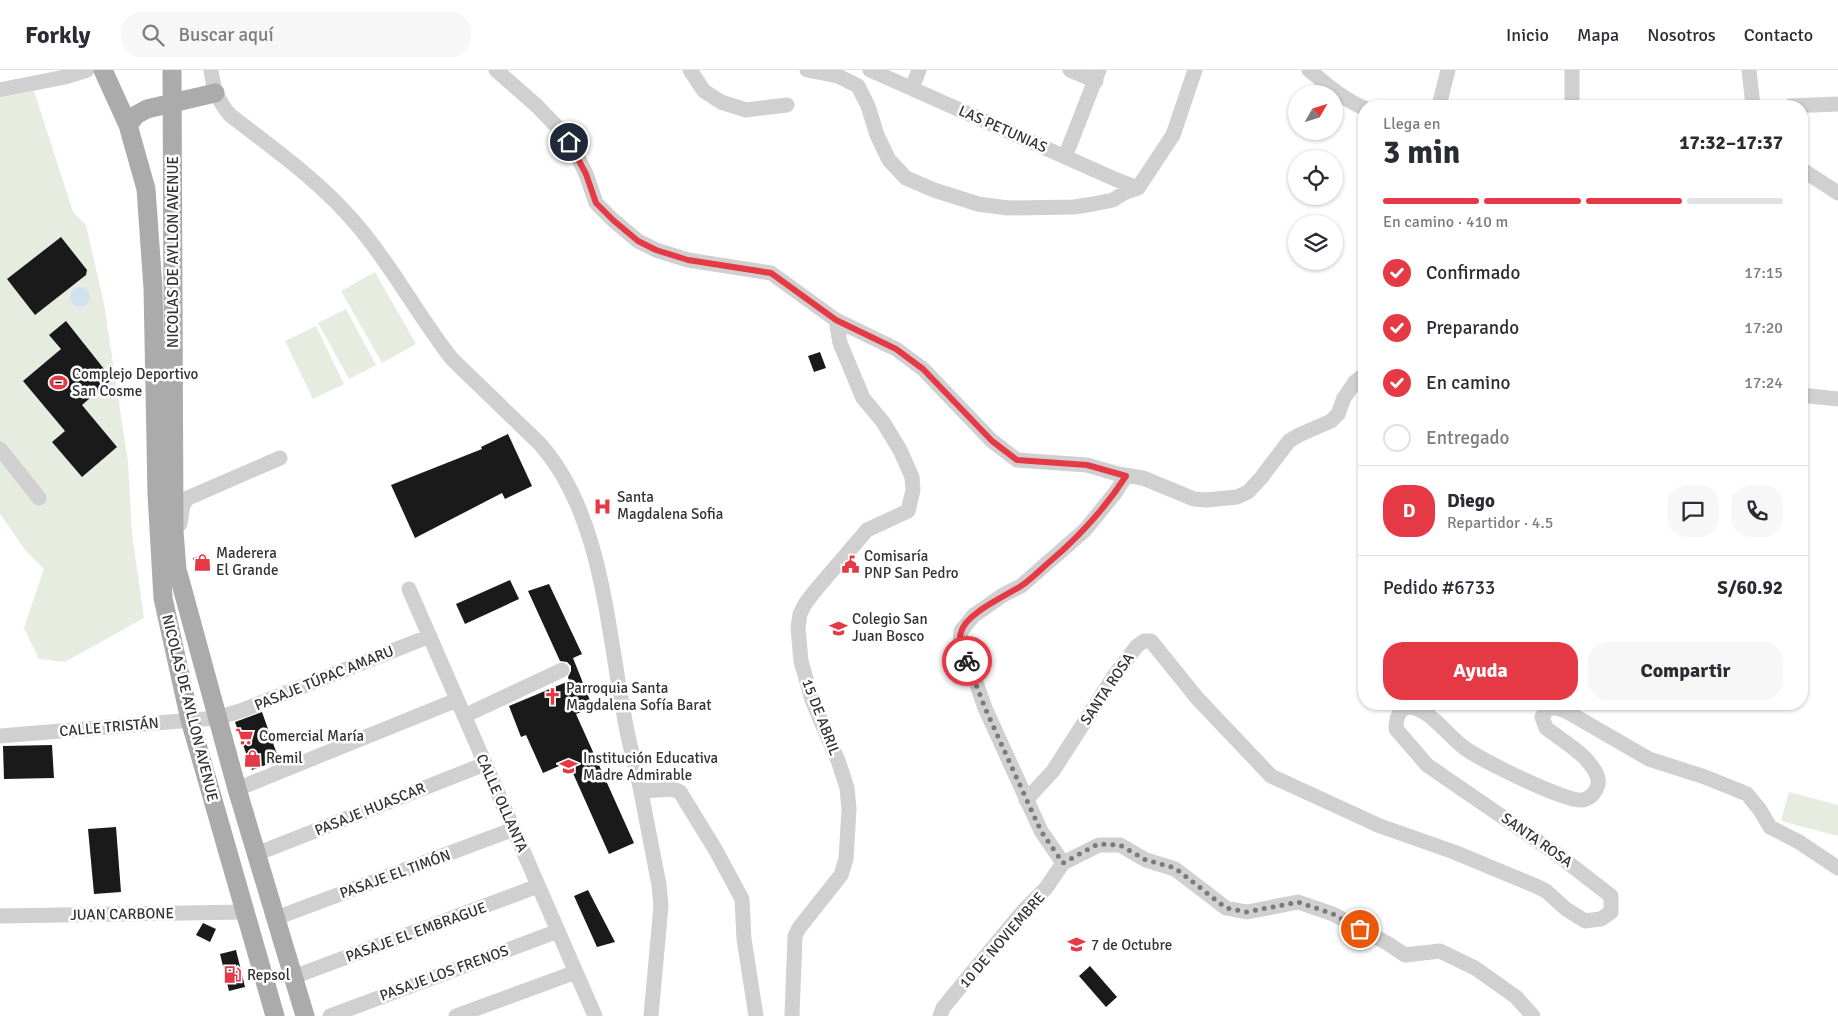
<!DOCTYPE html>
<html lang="es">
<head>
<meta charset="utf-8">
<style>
  :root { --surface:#fff; --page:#f7f7f7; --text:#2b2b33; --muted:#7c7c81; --line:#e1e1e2; --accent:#e63946 }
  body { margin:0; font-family:Signika,sans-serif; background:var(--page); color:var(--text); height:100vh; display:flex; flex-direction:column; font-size:19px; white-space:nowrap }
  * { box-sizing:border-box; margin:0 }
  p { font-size:16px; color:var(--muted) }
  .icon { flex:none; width:28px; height:28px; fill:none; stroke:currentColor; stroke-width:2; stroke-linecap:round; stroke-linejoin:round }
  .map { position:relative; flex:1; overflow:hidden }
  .side { position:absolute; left:1358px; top:30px; width:450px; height:610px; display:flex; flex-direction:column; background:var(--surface); border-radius:20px; box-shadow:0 1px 4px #0004 }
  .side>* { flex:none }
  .needle { width:32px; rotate:51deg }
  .tools { position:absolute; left:1288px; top:15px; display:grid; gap:10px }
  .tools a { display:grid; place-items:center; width:55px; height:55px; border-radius:50%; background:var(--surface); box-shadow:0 1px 4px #0004; font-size:25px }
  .pin { position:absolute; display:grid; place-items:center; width:42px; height:42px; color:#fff; margin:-21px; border:2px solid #fff; border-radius:50%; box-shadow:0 1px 5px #0007 }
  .courier { position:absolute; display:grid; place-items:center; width:50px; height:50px; margin:-25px; border:4px solid #e63946; border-radius:50%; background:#fff; color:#222; box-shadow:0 1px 6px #0007 }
  .summary em { font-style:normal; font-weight:800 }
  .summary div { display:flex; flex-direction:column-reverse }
  .summary { display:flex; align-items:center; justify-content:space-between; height:85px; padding:0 25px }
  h1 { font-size:32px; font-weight:800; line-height:38px }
  .bar { display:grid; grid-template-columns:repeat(4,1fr); gap:8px 5px; align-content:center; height:60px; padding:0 25px }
  .bar i { height:6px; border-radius:4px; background:var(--line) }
  .bar .selected { background:var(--accent) }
  .bar p { grid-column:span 4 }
  .line { display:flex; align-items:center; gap:12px; padding:0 25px; border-top:1px solid var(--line) }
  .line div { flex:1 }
  .round { display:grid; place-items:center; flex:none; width:52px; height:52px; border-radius:20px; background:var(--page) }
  ol { padding:0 25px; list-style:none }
  li { display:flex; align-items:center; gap:15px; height:55px }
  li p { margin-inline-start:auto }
  li .icon { padding:5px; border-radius:50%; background:var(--accent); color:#fff; stroke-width:4 }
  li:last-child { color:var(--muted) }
  li i { width:28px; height:28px; border:2px solid var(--line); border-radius:50% }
  .button { display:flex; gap:10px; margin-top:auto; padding:10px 25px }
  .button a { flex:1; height:58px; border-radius:20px; background:var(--accent); color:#fff; font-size:20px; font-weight:800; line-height:58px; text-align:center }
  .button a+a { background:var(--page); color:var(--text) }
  header { display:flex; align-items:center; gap:30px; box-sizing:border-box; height:70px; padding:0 25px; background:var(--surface); border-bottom:1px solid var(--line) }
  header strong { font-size:24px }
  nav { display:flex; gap:28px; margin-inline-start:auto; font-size:18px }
  .search { width:350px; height:45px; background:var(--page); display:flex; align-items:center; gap:12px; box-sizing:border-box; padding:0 18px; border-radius:20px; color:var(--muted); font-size:19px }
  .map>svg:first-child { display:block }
  .green { fill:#e6ecdf }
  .water { fill:#cfe2ee }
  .building { fill:#1a1a1a }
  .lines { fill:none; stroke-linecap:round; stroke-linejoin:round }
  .minor { stroke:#d0d0d0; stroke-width:15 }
  .major { stroke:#ababab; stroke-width:19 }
  .done { stroke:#7a7a7a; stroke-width:5; stroke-dasharray:0 9 }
  .route { stroke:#e63946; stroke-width:6 }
  .labels { text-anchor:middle; stroke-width:5; stroke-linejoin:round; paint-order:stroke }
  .street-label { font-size:15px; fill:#333; stroke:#fff }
  .poi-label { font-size:15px; fill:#333; stroke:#fff; text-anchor:start }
</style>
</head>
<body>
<header>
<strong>Forkly</strong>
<div class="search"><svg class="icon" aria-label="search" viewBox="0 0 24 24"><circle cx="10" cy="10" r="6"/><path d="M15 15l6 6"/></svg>Buscar aquí</div>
<nav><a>Inicio</a><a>Mapa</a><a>Nosotros</a><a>Contacto</a></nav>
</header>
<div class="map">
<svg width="1838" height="946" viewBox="0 0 1838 946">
  <rect width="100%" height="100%" fill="#fff"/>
  <!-- green -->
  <path class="green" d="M34,21L73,142L86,155L104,234L128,392L132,464L144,548L65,592L39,589L24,558L44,499L26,481L0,444V28Z
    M375,202L416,274L382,293L341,221Z
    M346,239L376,295L349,309L318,253Z
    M316,256L344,314L313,329L285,271Z
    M1789,722L1838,735V766L1781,751Z"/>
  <!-- water -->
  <path class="water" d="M70 227a10 10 0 1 1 20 0a10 10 0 1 1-20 0Z"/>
  <!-- building -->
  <path class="building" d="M61,167L87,200L86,205L35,245L7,209Z
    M66,251L112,309L82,335L117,377L82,407L52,372L65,361L23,311L61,279L49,265Z
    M820,282L826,298L814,302L808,286Z
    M508,364L532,416L505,429L502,423L415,468L391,415L482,379L481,377Z
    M206,484L211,496L198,501L193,488Z
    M510,510L519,529L465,554L456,534Z
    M549,514L582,584L573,588L593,638L576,644L634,773L609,784L568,692L543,703L526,665L521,667L509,636L569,611L568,607L571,601V596L567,592L560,591L528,521Z
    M262,642L279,690L252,700L235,652Z
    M52,675L54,708L4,709L3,676Z
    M116,757L121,822L94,824L88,759Z
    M588,820L615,872L597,877L574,826Z
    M203,853L216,859L210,872L196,865Z
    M236,880L245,917L229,921L220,884Z
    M1090,896L1117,927L1106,937L1079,906Z"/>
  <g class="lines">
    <!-- minor -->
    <path class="minor" d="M211,0C213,18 218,31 230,45C274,79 321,112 357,155C393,197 418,246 452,289L540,374C602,444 607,557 624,645C628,671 636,696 641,722C647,753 653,784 659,815L661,836L651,946
      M496,0L537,36L563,63L575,81L586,104L596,133L613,150L638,171L656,180L688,190L771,203L836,250L896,279L923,299L992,371L1017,390L1087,395L1118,404L1143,408L1194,429L1206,430L1237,427L1248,422L1261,408L1289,371L1299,365L1331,351L1338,344L1344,328L1355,312L1364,305
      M690,0L704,21L721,32L746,40L787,35
      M807,0L838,6L858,16L868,36L877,65L889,90L906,108L934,120L978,134L1008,138L1074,137L1093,134L1113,130L1124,123L1138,118L1173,65L1195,0
      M870,0L1117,110L1138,118
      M1070,0L1096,11
      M1309,0C1326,14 1343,29 1364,38
      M1749,0L1753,36
      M912,18L919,0
      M0,20L65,7L87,0
      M1439,36L1448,0
      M1572,36V0
      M1790,36L1838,34
      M1065,87L1099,0
      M1801,99L1838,123
      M1801,325L1838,329
      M0,379L39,428
      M180,454L183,435L188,428L280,388
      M409,519L595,946
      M464,646L562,600
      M0,666L217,648L243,640L430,566
      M237,719L457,630
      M641,721L673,719L680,722L715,779L742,829L744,869L756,946
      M1026,730L1053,701L1114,606L1137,576L1144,571H1151L1197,628L1271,706L1380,756L1454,782L1536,816L1546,821L1566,839L1585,851L1601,849L1611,842V826L1558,785L1427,695L1396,659C1396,647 1400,634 1415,638C1432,643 1449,666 1462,676C1476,688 1567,733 1583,730C1591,728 1596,722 1598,714C1600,705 1591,695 1585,688C1574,677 1559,668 1546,658L1542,647L1546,641L1553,637L1566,641L1649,689L1705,707L1747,724L1760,740L1770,757L1799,772L1838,798
      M256,784L485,694
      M1063,793L1041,761L985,638L977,615L960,576L961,561L973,546L1003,525L1021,516L1085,460L1115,423L1126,406
      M0,846L244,842
      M276,848L514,759
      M293,907L538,816
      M330,946L558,861
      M456,946L576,902
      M792,946L795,866L799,858L841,805L846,789L849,739L847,718L839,693L812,630L801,591L798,558L800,544L805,534L814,522L867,460L908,441L913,420L912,407L900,380L883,352L863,328L840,273L836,250
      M940,946L943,938L970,905L1024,840L1046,818L1063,793L1099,775H1120L1146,790L1175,799L1226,838L1247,842L1298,832L1333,844L1387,873L1405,885L1440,881L1475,898L1516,927L1533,946"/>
    <!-- major -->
    <path class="major" d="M103,0L128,55L146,119L153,218L157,424L163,528L190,650L275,946
      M172,0L174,461L177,500L180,510L237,719L305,946
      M128,55L136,45L147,39L215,23"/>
  </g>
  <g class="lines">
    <!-- done -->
    <path class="done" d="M967,591L985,638L1034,746L1041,761L1063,793L1098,774L1120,775L1146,790L1175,798L1226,838L1247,842L1298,832L1333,844L1360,859"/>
    <!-- route -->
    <path class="route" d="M569,72L586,104L596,133L613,150L638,171L656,180L688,190L771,203L836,250L896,279L923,299L992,371L1017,390L1087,395L1126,406C1104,440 1078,468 1047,494C1039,501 1030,510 1021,516C1006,526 966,543 961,562C958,572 963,582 967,591"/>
  </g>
  <!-- icons -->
  <defs>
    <symbol id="stadium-bare" viewBox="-9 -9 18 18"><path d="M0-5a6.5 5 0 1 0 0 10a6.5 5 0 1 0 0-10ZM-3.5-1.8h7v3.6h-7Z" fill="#e63946" stroke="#fff" stroke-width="2.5" paint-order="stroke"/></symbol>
    <symbol id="hospital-bare" viewBox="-9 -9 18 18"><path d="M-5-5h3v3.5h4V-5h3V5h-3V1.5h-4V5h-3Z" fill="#e63946" stroke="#fff" stroke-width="2.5" paint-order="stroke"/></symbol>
    <symbol id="shop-bare" viewBox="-9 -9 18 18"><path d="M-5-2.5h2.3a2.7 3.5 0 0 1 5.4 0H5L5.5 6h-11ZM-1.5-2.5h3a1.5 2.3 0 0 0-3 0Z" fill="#e63946" stroke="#fff" stroke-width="2.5" paint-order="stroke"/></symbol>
    <symbol id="civic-bare" viewBox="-9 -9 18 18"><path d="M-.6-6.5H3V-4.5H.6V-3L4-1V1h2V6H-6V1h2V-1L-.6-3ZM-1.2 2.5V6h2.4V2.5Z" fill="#e63946" stroke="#fff" stroke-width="2.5" paint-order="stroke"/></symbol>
    <symbol id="school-bare" viewBox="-9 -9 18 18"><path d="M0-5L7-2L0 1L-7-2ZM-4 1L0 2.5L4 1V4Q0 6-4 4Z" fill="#e63946" stroke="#fff" stroke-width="2.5" paint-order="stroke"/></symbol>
    <symbol id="church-bare" viewBox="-9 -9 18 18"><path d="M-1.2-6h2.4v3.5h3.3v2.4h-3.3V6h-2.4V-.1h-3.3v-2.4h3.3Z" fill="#e63946" stroke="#fff" stroke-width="2.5" paint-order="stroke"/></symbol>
    <symbol id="supermarket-bare" viewBox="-9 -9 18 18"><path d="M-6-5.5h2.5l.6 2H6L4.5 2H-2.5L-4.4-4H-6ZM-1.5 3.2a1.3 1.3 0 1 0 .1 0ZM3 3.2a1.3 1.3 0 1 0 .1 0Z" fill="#e63946" stroke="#fff" stroke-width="2.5" paint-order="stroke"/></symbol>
    <symbol id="fuel-bare" viewBox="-9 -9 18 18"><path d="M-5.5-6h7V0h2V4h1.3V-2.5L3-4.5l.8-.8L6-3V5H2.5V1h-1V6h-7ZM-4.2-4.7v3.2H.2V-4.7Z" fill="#e63946" stroke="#fff" stroke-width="2.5" paint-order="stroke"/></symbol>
  </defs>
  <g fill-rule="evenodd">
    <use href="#stadium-bare" x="46" y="300" width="25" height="25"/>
    <use href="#hospital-bare" x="590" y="424" width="25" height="25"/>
    <use href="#shop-bare" x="190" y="480" width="25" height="25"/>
    <use href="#civic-bare" x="838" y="482" width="25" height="25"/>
    <use href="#school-bare" x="826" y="546" width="25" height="25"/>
    <use href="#church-bare" x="540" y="614" width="25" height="25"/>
    <use href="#supermarket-bare" x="232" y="654" width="25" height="25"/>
    <use href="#shop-bare" x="240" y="676" width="25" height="25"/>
    <use href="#school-bare" x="556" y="684" width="25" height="25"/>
    <use href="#school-bare" x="1064" y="862" width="25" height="25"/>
    <use href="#fuel-bare" x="220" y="892" width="25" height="25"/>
  </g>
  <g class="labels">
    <!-- street labels -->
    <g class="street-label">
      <text transform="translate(1003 59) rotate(24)" y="5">LAS PETUNIAS</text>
      <text transform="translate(173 182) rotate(-90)" y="5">NICOLAS DE AYLLON AVENUE</text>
      <text transform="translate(324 608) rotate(-22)" y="5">PASAJE TÚPAC AMARU</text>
      <text transform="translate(1107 619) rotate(-56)" y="5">SANTA ROSA</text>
      <text transform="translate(190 638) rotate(76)" y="5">NICOLAS DE AYLLON AVENUE</text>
      <text transform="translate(821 647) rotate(69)" y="5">15 DE ABRIL</text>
      <text transform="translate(109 657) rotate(-5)" y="5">CALLE TRISTÁN</text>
      <text transform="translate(502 733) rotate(66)" y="5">CALLE OLLANTA</text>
      <text transform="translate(370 739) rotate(-22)" y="5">PASAJE HUASCAR</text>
      <text transform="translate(1537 770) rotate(35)" y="5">SANTA ROSA</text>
      <text transform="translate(395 804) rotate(-20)" y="5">PASAJE EL TIMÓN</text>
      <text transform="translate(122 844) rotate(-1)" y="5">JUAN CARBONE</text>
      <text transform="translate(416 862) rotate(-20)" y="5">PASAJE EL EMBRAGUE</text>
      <text transform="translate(1002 870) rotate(-49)" y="5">10 DE NOVIEMBRE</text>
      <text transform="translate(444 903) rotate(-20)" y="5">PASAJE LOS FRENOS</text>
    </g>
    <!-- poi labels -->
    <g class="poi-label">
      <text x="72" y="309">Complejo Deportivo<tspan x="72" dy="17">San Cosme</tspan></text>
      <text x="617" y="432">Santa<tspan x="617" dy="17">Magdalena Sofia</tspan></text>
      <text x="216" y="488">Maderera<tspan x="216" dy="17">El Grande</tspan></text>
      <text x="864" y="491">Comisaría<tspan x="864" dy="17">PNP San Pedro</tspan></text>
      <text x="852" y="554">Colegio San<tspan x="852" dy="17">Juan Bosco</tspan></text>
      <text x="566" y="623">Parroquia Santa<tspan x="566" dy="17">Magdalena Sofía Barat</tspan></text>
      <text x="259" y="671">Comercial María</text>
      <text x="266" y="693">Remil</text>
      <text x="583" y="693">Institución Educativa<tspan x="583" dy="17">Madre Admirable</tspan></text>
      <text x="1091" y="880">7 de Octubre</text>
      <text x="247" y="910">Repsol</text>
    </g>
  </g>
</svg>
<div class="tools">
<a><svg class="needle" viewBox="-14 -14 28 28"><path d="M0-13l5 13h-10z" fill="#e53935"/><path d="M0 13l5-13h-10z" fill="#7c7c81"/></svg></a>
<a><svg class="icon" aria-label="locate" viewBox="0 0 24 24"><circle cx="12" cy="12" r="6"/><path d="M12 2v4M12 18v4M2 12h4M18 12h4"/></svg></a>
<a><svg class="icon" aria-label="layers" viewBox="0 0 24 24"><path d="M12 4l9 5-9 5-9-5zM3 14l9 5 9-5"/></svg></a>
</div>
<div class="pin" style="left:1360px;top:859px;background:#ea580c"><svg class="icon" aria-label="bag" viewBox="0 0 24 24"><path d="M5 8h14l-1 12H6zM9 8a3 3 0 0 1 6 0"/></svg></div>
<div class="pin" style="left:569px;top:72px;background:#1f2937"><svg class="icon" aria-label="home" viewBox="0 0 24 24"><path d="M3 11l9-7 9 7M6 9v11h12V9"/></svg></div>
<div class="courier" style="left:967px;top:591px"><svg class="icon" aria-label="bike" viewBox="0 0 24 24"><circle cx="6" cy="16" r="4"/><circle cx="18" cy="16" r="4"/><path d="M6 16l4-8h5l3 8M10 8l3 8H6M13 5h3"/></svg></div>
<section class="side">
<div class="summary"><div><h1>3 min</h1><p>Llega en</p></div><em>17:32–17:37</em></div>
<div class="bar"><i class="selected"></i><i class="selected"></i><i class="selected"></i><i></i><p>En camino · 410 m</p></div>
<ol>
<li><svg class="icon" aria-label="check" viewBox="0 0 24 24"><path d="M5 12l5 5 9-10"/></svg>Confirmado<p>17:15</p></li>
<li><svg class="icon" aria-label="check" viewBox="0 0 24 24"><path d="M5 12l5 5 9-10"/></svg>Preparando<p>17:20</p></li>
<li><svg class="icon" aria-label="check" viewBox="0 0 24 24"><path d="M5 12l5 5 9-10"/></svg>En camino<p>17:24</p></li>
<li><i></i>Entregado</li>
</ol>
<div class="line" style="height:90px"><b class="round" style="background:var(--accent);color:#fff">D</b><div><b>Diego</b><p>Repartidor · 4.5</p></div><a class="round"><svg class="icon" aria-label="chat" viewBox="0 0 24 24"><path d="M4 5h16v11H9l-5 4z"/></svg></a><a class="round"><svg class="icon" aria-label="phone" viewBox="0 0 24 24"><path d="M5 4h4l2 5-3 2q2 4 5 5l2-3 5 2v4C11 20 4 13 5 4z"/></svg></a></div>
<div class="line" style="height:65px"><div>Pedido #6733</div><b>S/60.92</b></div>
<div class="button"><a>Ayuda</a><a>Compartir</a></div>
</section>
</div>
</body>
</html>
